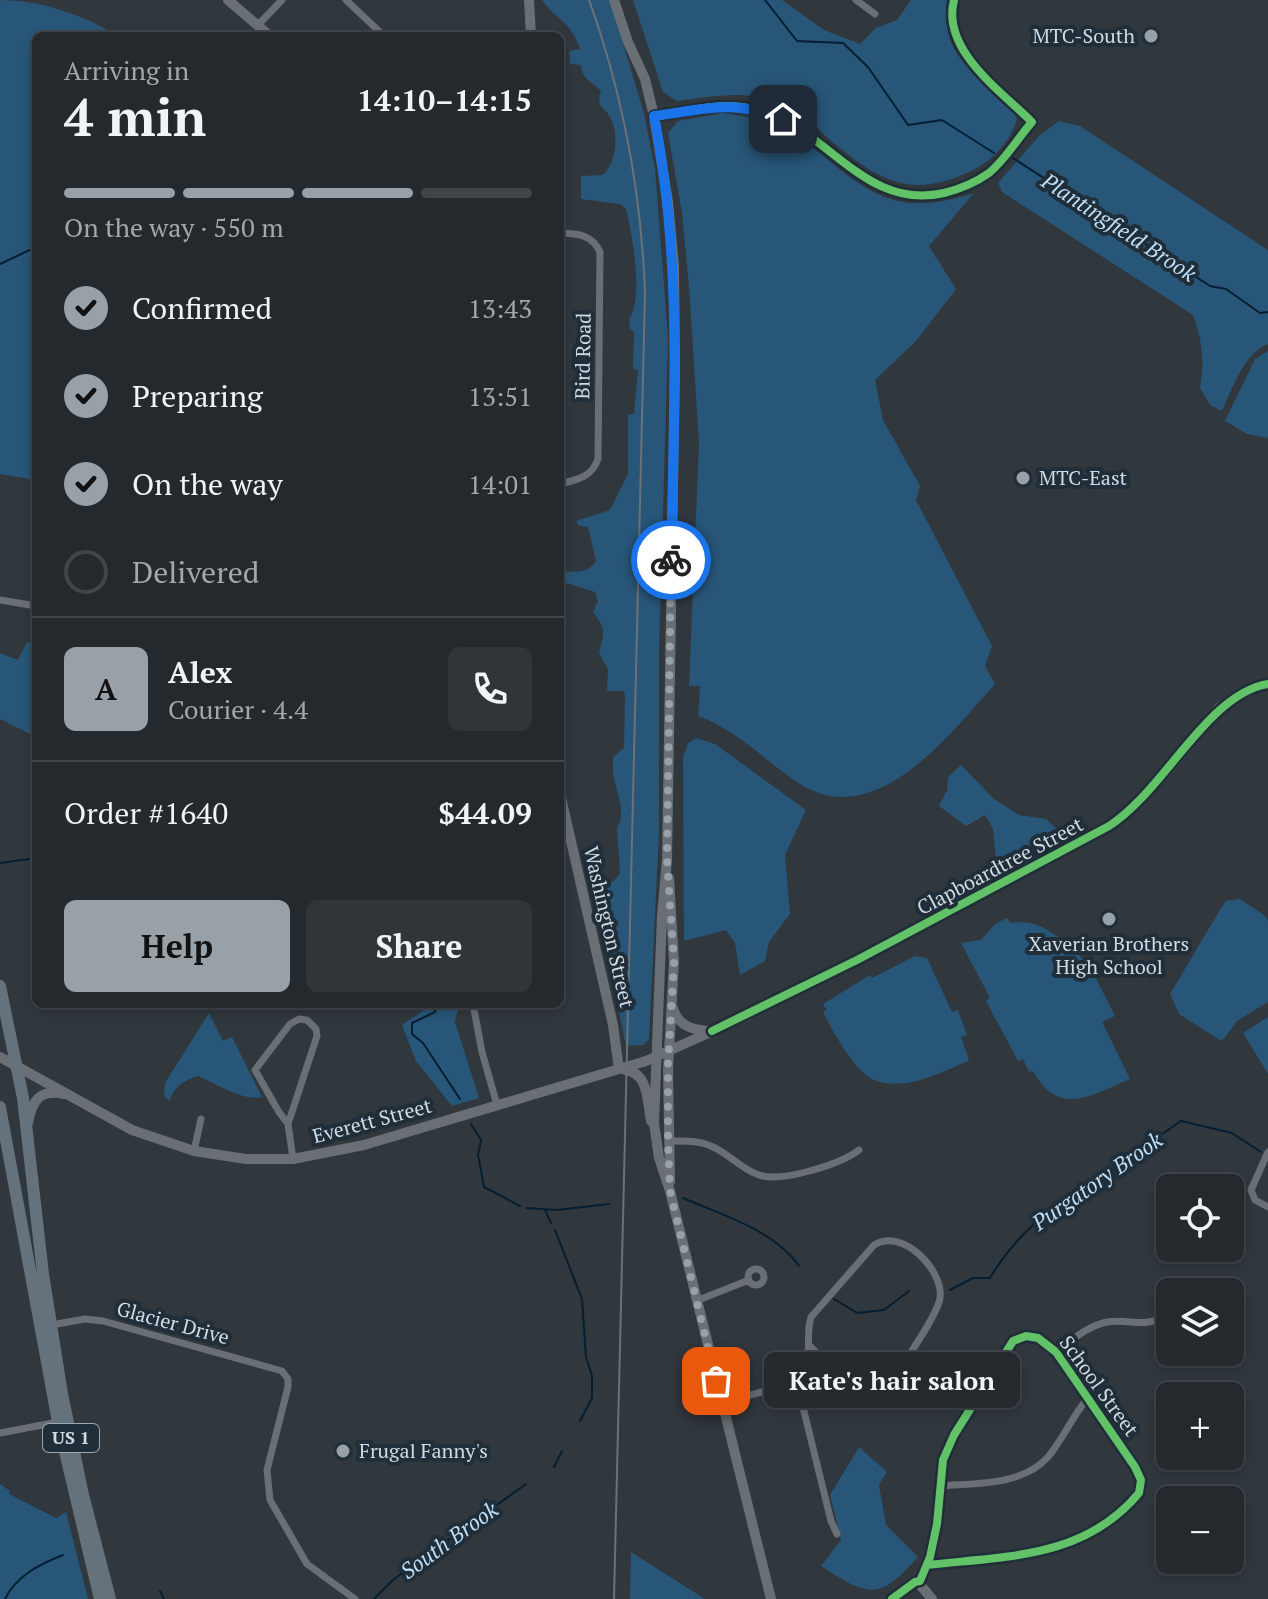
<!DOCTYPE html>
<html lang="en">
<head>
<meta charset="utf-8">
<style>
  :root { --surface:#24292e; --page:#30353a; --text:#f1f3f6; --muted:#a3a6aa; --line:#41454a; --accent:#99a1a8 }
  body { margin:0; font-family:"PT Serif",serif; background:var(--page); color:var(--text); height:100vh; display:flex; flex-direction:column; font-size:30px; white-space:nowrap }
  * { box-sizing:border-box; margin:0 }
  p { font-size:26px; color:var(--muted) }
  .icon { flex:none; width:44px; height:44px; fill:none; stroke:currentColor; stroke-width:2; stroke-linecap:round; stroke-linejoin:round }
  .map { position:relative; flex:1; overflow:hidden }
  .details { position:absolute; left:32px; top:32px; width:532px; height:976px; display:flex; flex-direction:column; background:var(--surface); border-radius:12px; box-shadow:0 4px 12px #0003,0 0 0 2px var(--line) }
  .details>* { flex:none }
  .fabs { position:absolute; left:1156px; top:1174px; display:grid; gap:16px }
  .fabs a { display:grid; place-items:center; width:88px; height:88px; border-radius:12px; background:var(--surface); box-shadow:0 4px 12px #0003,0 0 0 2px var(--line); font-size:40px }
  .pin { position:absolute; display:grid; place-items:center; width:68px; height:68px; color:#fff; margin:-34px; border-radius:16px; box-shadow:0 4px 12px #0006 }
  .courier { position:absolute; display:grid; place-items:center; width:80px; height:80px; margin:-40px; border:6px solid #1a73e8; border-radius:50%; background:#fff; color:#222; box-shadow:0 2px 10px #0007 }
  .bubble { position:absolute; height:56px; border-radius:12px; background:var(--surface); box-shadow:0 4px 12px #0003,0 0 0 2px var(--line); font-size:26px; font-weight:700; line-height:56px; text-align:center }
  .summary em { font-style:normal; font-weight:700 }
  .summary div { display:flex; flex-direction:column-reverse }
  .summary { display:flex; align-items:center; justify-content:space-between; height:136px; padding:0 32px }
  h1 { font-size:52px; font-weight:700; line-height:60px }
  .bar { display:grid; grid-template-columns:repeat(4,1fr); gap:12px 8px; align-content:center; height:96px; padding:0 32px }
  .bar i { height:10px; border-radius:6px; background:var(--line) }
  .bar .active { background:var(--accent) }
  .bar p { grid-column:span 4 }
  .line { display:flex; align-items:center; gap:20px; padding:0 32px; border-top:2px solid var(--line) }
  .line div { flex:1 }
  .round { display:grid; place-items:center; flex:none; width:84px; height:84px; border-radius:12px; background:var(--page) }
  ol { padding:0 32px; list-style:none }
  li { display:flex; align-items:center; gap:24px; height:88px }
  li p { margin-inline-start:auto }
  li .icon { padding:8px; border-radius:50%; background:var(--accent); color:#111; stroke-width:4 }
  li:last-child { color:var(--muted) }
  li i { width:44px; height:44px; border:4px solid var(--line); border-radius:50% }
  .action { display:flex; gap:16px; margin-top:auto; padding:16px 32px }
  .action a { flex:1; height:92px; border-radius:12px; background:var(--accent); color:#111; font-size:32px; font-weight:700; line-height:92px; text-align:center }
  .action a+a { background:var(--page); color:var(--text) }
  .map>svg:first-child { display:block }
  .green { fill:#285678 }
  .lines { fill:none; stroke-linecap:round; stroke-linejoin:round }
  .stream { stroke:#041e32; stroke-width:2 }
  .street { stroke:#696f74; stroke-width:7 }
  .secondary { stroke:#696f74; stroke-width:10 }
  .primary { stroke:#66727b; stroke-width:12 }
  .rail { stroke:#6c7175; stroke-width:2 }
  .cycleway-casing { stroke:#202e39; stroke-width:13 }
  .cycleway { stroke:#61c268; stroke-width:8 }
  .done { stroke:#99a1a8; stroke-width:8; stroke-dasharray:0 14.4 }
  .route { stroke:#1a73e8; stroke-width:10 }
  .poi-dot { fill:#99a1a8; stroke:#202e39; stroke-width:3 }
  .labels { text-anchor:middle; stroke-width:8; stroke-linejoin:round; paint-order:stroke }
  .shield { fill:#202e39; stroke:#9ca6af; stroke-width:2 }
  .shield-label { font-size:18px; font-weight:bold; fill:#d1dae1 }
  .poi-label { font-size:20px; fill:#d1dae1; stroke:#202e39; text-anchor:start }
  .street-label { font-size:20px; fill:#d1dae1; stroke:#202e39 }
  .water-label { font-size:22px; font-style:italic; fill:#bedef8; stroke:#202e39 }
</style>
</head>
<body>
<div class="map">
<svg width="1268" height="1599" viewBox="0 0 1268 1599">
  <rect width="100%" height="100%" fill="#30373d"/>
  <!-- green -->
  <path class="green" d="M0,0C40,0 84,15 118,36H36V480L0,474Z
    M542,0H610L644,113L655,169L668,337L659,651V832L649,1039L644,1045L626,1046L595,893V888L615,880L620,873L617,828L621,819V807L613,774V757L624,748L625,695L623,691H607L608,669L599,653C604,633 607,630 593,612L598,601L595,592L560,581V571C574,572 588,574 596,561L588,527L579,526L576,521L610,510L628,474V415L634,414L638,370L633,369L634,332L630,329L629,319C644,299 632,233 626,209L620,204L581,199V176L603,175C616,163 619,135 611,119C605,106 595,108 601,91C592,81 582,80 581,65L570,64L569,51L580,49C570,20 557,21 542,0Z
    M633,0H782L824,30L860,44L876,28L897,20L911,0H947C939,66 987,73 1017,118C1013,139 991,162 971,171C909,201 877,179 829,139C820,131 811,121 801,115C791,107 774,103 762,98C739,91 701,98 677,101L663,92Z
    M723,113C742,116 759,118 777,125C796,133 812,147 828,160C880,203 908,214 974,193L929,246L956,289L916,341L875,380L883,420L920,486L916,500L992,646L985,666L995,684C950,734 876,832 800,784C765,761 739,731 698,716L700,686H689L699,443L689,286L682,213L668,133L678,121Z
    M1059,121L1080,126L1268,250V344C1244,353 1232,389 1222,411L1210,405L1200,388C1205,362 1202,340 1193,315L1002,192L998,183L1039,136Z
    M1268,351V438L1247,434L1225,421L1255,359Z
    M27,642L36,646V737L0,719V653L18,660Z
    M697,738L715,744L806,810L785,855L790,914L769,942L765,961L740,975L735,943L726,930L684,941L683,758L688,743Z
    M961,765L994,799L1019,815L1046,819L1061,833L1062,841L1026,862L997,871L993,829L985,815L966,826L939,806L947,790L948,777Z
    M1240,899L1264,915L1268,921V1002L1237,1021L1224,1039L1220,1040L1179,1014L1170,994L1221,908L1226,901Z
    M1007,918L1011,923C1033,920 1041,926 1059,937C1070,945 1075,946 1082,959L1085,957L1115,1016L1102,1022L1130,1079C1092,1095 1059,1118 1033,1071L1029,1072L1023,1059L1018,1061L986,1001L990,998L961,943L981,940L995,924Z
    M915,956L927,958L952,1012L958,1010L967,1035L961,1037L969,1060C942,1073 901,1093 872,1079C854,1070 832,1030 823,1012L827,1010L823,1004L870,975L872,978Z
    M433,1004H459L455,1022L479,1098L452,1106L416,1061L402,1025Z
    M209,1013L223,1041L232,1037L262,1097C241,1101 218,1084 198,1076C185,1080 174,1086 170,1100L167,1099L164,1094L165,1083Z
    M1268,1017V1074L1243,1033Z
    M859,1447L887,1472L879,1485L886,1525L918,1557C880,1599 871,1599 821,1566L841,1540L830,1495Z
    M0,1484L10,1491L9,1494L56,1518L66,1512L88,1599H0Z
    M631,1552L705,1599H630Z"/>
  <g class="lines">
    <!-- stream -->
    <path class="stream" d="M765,0L797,41L843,43L868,67L908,125L942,120L994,153
      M1013,158L1210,286L1226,289L1260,313L1268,312
      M0,264L36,247
      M0,863L36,858
      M436,1004L435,1012L412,1023V1034L423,1043L460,1099
      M471,1124L481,1140L478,1155L484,1187L520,1206
      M683,1198C722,1215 774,1230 799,1266
      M527,1208L557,1210L609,1204
      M545,1210L551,1223
      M555,1230L582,1299L586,1357L592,1376V1398L580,1421
      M950,1290L973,1278H990C1024,1221 1061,1203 1116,1169L1126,1166L1155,1139L1181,1121L1232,1133L1261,1152
      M834,1299L857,1313L884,1310L909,1291
      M554,1467L562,1451
      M160,1591L164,1599
      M5,1599C16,1576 40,1564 63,1555
      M374,1599L394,1579L526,1484"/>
    <!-- street -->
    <path class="street" d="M346,0L384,36
      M856,0L875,14
      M258,25L282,0
      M654,116C691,111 724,100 762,111C829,131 866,211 944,193C960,189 975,183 989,173C1006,159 1017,139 1032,122C1001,91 941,50 954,0
      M560,233C578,234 592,234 600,252L598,459C592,477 577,480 560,484
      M0,600L36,606
      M560,968H562
      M473,1004L482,1052L497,1105
      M299,1019L307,1020L316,1029L317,1036L288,1124L279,1112L255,1070L290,1024Z
      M288,1124L293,1159
      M668,1141C682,1141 698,1140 711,1146C728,1153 741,1169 759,1175C781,1183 841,1164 859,1150
      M194,1151L201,1119
      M1268,1152L1251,1190L1255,1200L1268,1207
      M748 1277a8 8 0 1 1 16 0a8 8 0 1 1-16 0Z
      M696,1301L749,1280
      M51,1325L85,1319L103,1321L282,1371L288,1379V1387L267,1470L270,1500L307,1564L355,1599
      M1056,1352C1071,1341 1087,1326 1107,1322C1133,1318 1145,1331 1170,1312
      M803,1374C813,1354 805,1337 811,1317L874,1245C903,1227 944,1271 940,1298C938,1314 899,1372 887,1384C857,1399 828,1366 810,1346
      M796,1379L831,1521L837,1534
      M721,1403L776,1388L811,1371L832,1370
      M0,1433L58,1422
      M940,1486C975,1483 1022,1486 1048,1457C1063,1439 1072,1417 1087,1399
      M920,1581L930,1557L937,1524L943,1460L954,1435L1013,1341L1026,1336L1038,1338L1056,1352L1135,1467L1141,1480L1139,1493C1084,1559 1006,1556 927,1565"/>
    <!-- secondary -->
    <path class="secondary" d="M228,0L270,36
      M529,0L531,36
      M614,0L628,42L645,79L654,116L668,202L674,266L675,365L667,860L662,916L654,1123L659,1158L670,1191L771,1599
      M560,793L613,1025L619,1069
      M669,878L674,962L668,1070L670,1182
      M673,1008C678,1026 692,1030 710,1031
      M0,1057L132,1130L194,1151L246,1159H293L364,1145L646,1061L742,1018L857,960L1120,819L1169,769L1219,708L1241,693L1268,684
      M625,1070C649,1073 647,1101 651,1121
      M28,1123C32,1100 40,1089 64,1094
      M892,1599L917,1581L932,1599"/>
    <!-- primary -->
    <path class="primary" d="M0,986L23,1098L43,1274L62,1394L83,1495L110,1599
      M0,1107L58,1422L100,1599"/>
    <!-- rail -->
    <path class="rail" d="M589,0C623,94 641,192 645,292L614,1599"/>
    <defs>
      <path id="cycleway" d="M654,116C691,111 724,100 762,111C829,131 866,211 944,193C960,189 975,183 989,173C1006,159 1017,139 1032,122C1001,91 941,50 954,0
        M712,1031L857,960L1109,826C1165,790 1207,694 1268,684
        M892,1599L915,1582L920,1581L930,1557L937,1524L943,1460L954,1435L1013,1341L1026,1336L1038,1338L1056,1352L1135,1467L1141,1480L1139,1493C1084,1559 1006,1556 927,1565"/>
    </defs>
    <!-- cycleway casing -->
    <use href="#cycleway" class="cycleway-casing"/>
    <!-- cycleway -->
    <use href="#cycleway" class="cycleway"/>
  </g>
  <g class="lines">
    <!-- done -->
    <path class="done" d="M671,560L667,860L674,962L668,1065V1141L670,1191L716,1381"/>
    <!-- route -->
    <path class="route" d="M671,560C674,411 683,263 654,116C707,109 730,99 783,119"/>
  </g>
  <!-- markers -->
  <g class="poi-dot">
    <circle cx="1151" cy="36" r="8"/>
    <circle cx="1023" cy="478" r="8"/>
    <circle cx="1109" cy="919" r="8"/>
    <circle cx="343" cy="1451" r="8"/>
  </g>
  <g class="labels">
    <!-- shield labels -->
    <rect class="shield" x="43" y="1424" width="56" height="28" rx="6"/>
    <g class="shield-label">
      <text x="71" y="1444">US 1</text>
    </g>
    <!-- poi labels -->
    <g class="poi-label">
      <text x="1135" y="43" text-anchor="end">MTC-South</text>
      <text x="1039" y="485">MTC-East</text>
      <text x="1109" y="951" text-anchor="middle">Xaverian Brothers<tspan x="1109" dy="23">High School</tspan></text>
      <text x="359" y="1458">Frugal Fanny's</text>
    </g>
    <!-- street labels -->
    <g class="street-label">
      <text transform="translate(583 356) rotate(-89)" y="7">Bird Road</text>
      <text transform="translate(1000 866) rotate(-28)" y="7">Clapboardtree Street</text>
      <text transform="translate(609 927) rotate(77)" y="7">Washington Street</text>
      <text transform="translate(372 1121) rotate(-15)" y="7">Everett Street</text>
      <text transform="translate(173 1323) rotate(15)" y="7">Glacier Drive</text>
      <text transform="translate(1099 1386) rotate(54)" y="7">School Street</text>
    </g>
    <!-- water labels -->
    <g class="water-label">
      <text transform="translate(1119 227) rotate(33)" y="8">Plantingfield Brook</text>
      <text transform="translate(1097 1181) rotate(-35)" y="8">Purgatory Brook</text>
      <text transform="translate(449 1540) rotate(-36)" y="8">South Brook</text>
    </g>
  </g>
</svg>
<div class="fabs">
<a><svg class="icon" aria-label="locate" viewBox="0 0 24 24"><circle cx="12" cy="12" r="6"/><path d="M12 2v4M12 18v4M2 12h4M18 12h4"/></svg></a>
<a><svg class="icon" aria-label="layers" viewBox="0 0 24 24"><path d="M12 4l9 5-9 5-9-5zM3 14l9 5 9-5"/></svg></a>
<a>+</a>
<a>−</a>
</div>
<div class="pin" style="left:716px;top:1381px;background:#ea580c"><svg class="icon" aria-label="bag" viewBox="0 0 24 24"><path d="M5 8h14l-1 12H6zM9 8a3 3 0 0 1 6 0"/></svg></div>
<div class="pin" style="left:783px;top:119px;background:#1f2937"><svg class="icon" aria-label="home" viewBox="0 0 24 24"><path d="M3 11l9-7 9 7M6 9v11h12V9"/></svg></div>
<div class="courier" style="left:671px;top:560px"><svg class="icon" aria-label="bike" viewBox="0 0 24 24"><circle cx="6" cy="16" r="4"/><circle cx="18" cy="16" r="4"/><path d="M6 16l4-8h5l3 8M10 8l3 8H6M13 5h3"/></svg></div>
<div class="bubble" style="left:764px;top:1352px;width:256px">Kate's hair salon</div>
<section class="details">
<div class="summary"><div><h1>4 min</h1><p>Arriving in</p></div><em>14:10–14:15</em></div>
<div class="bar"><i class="active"></i><i class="active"></i><i class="active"></i><i></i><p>On the way · 550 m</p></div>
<ol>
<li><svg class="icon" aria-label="check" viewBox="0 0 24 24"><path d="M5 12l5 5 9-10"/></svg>Confirmed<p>13:43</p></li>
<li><svg class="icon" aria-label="check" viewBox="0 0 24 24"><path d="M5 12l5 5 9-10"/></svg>Preparing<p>13:51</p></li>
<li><svg class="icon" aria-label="check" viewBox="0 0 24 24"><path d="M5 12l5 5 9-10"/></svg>On the way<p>14:01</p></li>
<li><i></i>Delivered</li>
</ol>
<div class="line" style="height:144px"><b class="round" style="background:var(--accent);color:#111">A</b><div><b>Alex</b><p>Courier · 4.4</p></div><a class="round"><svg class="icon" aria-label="phone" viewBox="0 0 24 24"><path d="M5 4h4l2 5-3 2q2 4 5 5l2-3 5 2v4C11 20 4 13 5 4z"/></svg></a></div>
<div class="line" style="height:104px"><div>Order #1640</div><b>$44.09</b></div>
<div class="action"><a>Help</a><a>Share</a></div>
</section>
</div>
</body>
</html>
